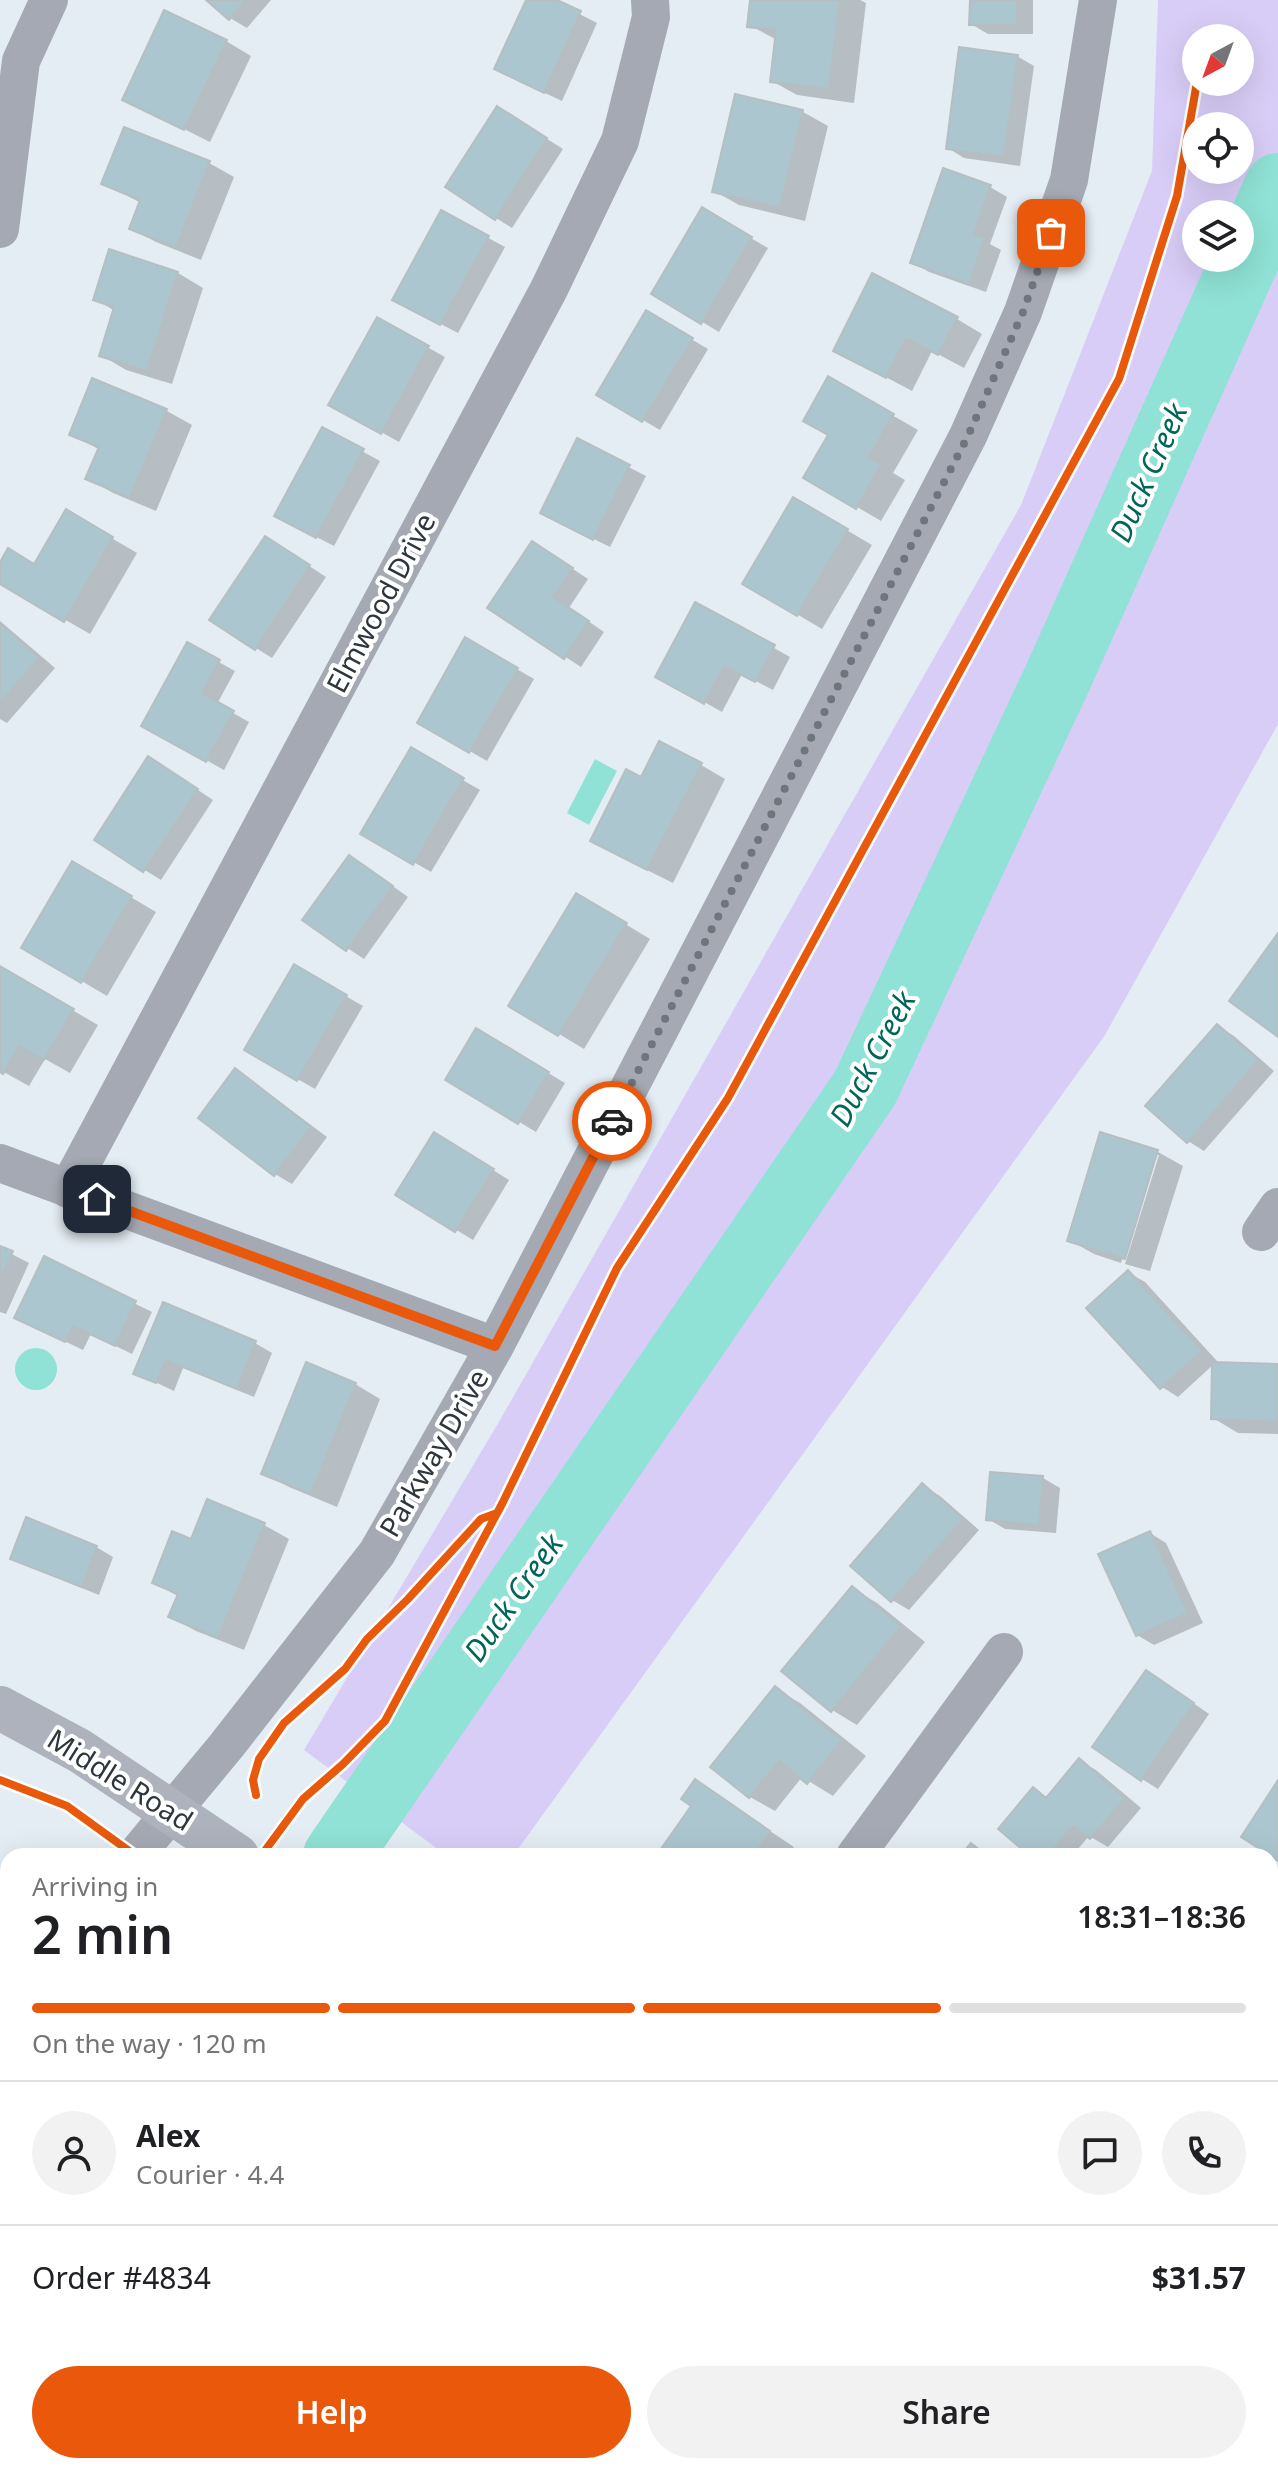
<!DOCTYPE html>
<html lang="en">
<head>
<meta charset="utf-8">
<style>
  :root { --surface:#fff; --page:#f2f2f2; --text:#202124; --muted:#757577; --line:#e0e0e0; --accent:#ea580c }
  body { margin:0; font-family:"Noto Sans",sans-serif; background:var(--page); color:var(--text); height:100vh; display:flex; flex-direction:column; font-size:30px; white-space:nowrap }
  * { box-sizing:border-box; margin:0 }
  p { font-size:26px; color:var(--muted) }
  .icon { flex:none; width:44px; height:44px; fill:none; stroke:currentColor; stroke-width:2; stroke-linecap:round; stroke-linejoin:round }
  .map { position:relative; flex:1; overflow:hidden }
  .side { position:absolute; left:0px; top:1848px; width:1278px; height:626px; display:flex; flex-direction:column; background:var(--surface); border-radius:24px 24px 0 0; box-shadow:0 8px 32px #0002 }
  .side>* { flex:none }
  .needle { width:52px; rotate:221deg }
  .fabs { position:absolute; left:1182px; top:24px; display:grid; gap:16px }
  .fabs a { display:grid; place-items:center; width:72px; height:72px; border-radius:50%; background:var(--surface); box-shadow:0 8px 32px #0002; font-size:40px }
  .pin { position:absolute; display:grid; place-items:center; width:68px; height:68px; color:#fff; margin:-34px; border-radius:16px; box-shadow:0 4px 12px #0006 }
  .courier { position:absolute; display:grid; place-items:center; width:80px; height:80px; margin:-40px; border:6px solid #ea580c; border-radius:50%; background:#fff; color:#222; box-shadow:0 2px 10px #0007 }
  .overview em { font-style:normal; font-weight:600 }
  .overview div { display:flex; flex-direction:column-reverse }
  .overview { display:flex; align-items:center; justify-content:space-between; height:136px; padding:0 32px }
  h1 { font-size:52px; font-weight:600; line-height:60px }
  .bar { display:grid; grid-template-columns:repeat(4,1fr); gap:12px 8px; align-content:center; height:96px; padding:0 32px }
  .bar i { height:10px; border-radius:6px; background:var(--line) }
  .bar .on { background:var(--accent) }
  .bar p { grid-column:span 4 }
  .line { display:flex; align-items:center; gap:20px; padding:0 32px; border-top:2px solid var(--line) }
  .line div { flex:1 }
  .round { display:grid; place-items:center; flex:none; width:84px; height:84px; border-radius:42px; background:var(--page) }
  .primary-button { display:flex; gap:16px; margin-top:auto; padding:16px 32px }
  .primary-button a { flex:1; height:92px; border-radius:48px; background:var(--accent); color:#fff; font-size:32px; font-weight:600; line-height:92px; text-align:center }
  .primary-button a+a { background:var(--page); color:var(--text) }
  .map>svg:first-child { display:block }
  .green { fill:#d8cdf6; fill-rule:evenodd }
  .water { fill:#8fe2d5 }
  .shadow { fill:#0003 }
  .lines { fill:none; stroke-linecap:round; stroke-linejoin:round }
  .river { stroke:#8fe2d5; stroke-width:68 }
  .building { fill:#abc6ce; stroke:#b5bfc2; stroke-width:2 }
  .street { stroke:#a5a9b3; stroke-width:38 }
  .secondary { stroke:#adb2bd; stroke-width:44 }
  .cycleway-casing { stroke:#fff; stroke-width:13 }
  .cycleway { stroke:#e8590c; stroke-width:8 }
  .done { stroke:#6d767c; stroke-width:8; stroke-dasharray:0 14.4 }
  .route { stroke:#ea580c; stroke-width:10 }
  .labels { text-anchor:middle; stroke-width:8; stroke-linejoin:round; paint-order:stroke }
  .street-label { font-size:28px; fill:#2d363c; stroke:#fff }
  .water-label { font-size:30px; font-style:italic; fill:#006659; stroke:#fff }
</style>
</head>
<body>
<div class="map">
<svg width="1278" height="2473" viewBox="0 0 1278 2473">
  <rect width="100%" height="100%" fill="#e4edf4"/>
  <!-- green -->
  <path class="green" d="M1158,0H1278V724L1105,1035L513,1856H447L304,1750L500,1420L1021,505L1152,171ZM1196,38H1240V82H1196ZM1196,126H1240V170H1196ZM1196,214H1240V258H1196Z"/>
  <!-- water -->
  <path class="water" d="M595,759L617,771L589,825L567,813Z
    M15 1369a21 21 0 1 1 42 0a21 21 0 1 1-42 0Z"/>
  <!-- shadow -->
  <path class="shadow" d="M209,0H271L247,28L230,18Z
    M528,0H552L597,23L562,101L513,78Z
    M752,0H860L866,3L854,103L797,95L772,81L777,40L749,25Z
    M972,0H1033V34H988L971,24Z
    M226,41L251,56L210,142L124,99Z
    M1017,56L1034,66L1020,166L964,158L948,148Z
    M803,112L828,126L805,221L739,205L714,191Z
    M514,118L563,149L512,228L496,218Z
    M209,163L234,177L201,260L156,242L131,228L141,203L103,183Z
    M990,187L1007,197L990,244L1001,250L986,292L929,272L912,262Z
    M703,210L768,248L719,332L654,293Z
    M442,213L505,247L458,333L412,309Z
    M110,252L178,273L203,288L172,384L126,370L101,355L115,311L95,299Z
    M647,313L708,349L660,430L598,394Z
    M377,319L445,357L399,442L331,404Z
    M957,319L982,334L964,368L932,351L912,391L835,350Z
    M829,379L918,430L893,473L905,480L881,521L806,477L830,435Z
    M93,380L167,411L192,425L156,511L113,493L88,478L100,450L71,434Z
    M323,430L380,461L334,546L293,525Z
    M578,441L646,476L610,547L559,522Z
    M794,499L872,545L822,629L744,583Z
    M67,512L137,553L90,634L0,582V566H35Z
    M282,548L326,577L272,658L256,648Z
    M549,553L588,579L569,608L604,632L581,667L490,608Z
    M696,604L790,657L773,690L742,674L722,712L658,676Z
    M0,621L55,668L7,723L0,719Z
    M466,640L534,679L487,761L419,722Z
    M188,645L235,671L217,704L249,722L224,770L144,725Z
    M411,750L480,790L431,872L363,833Z
    M701,765L725,779L673,883L617,855L642,780Z
    M165,768L213,800L161,880L96,840Z
    M73,863L156,912L107,996L24,947Z
    M366,867L408,897L364,959L305,920Z
    M602,910L650,939L584,1049L511,1005Z
    M295,967L363,1006L315,1089L247,1050Z
    M0,968L98,1025L70,1073L45,1059L29,1086L0,1070Z
    M1217,1026L1234,1036L1274,1071L1204,1151L1188,1141Z
    M477,1031L565,1083L536,1132L448,1079Z
    M235,1071L252,1081L327,1137L292,1184L275,1174Z
    M1102,1135L1158,1152L1183,1166L1150,1271L1125,1264L1159,1155H1155L1121,1263L1094,1254L1069,1240Z
    M451,1144L509,1180L473,1240L397,1194Z
    M0,1248L29,1263L6,1314L0,1312Z
    M44,1259L152,1312L132,1354L91,1334L83,1350L33,1326Z
    M1129,1273L1145,1282L1217,1361L1215,1364L1278,1366V1434L1238,1433L1213,1418L1214,1364L1178,1397L1162,1387Z
    M164,1305L255,1343L272,1353L254,1397L183,1368L174,1391L136,1373Z
    M307,1365L355,1384L380,1399L337,1507L289,1487L264,1473Z
    M1043,1478L1060,1488L1056,1533L1005,1529L988,1519Z
    M923,1486L940,1496L979,1530L909,1610L892,1600Z
    M264,1525L289,1539L244,1650L196,1631L171,1617L179,1597L154,1582Z
    M1150,1533L1166,1543L1203,1623L1154,1645L1137,1635Z
    M96,1547L113,1557L99,1595L29,1567L12,1558Z
    M852,1588L877,1603L925,1642L857,1725L832,1710Z
    M1163,1682L1209,1714L1158,1789L1142,1779Z
    M776,1689L800,1703L866,1756L833,1796L802,1777L775,1811L750,1797L713,1767Z
    M1079,1761L1096,1770L1141,1808L1108,1847L1089,1836L1072,1856H1033L1034,1789L1048,1798Z
    M696,1782L794,1847L787,1856H659L694,1805Z
    M1270,1938L1278,1945V1987L1270,1996Z
    M134,2466H217L221,2469L218,2473H130Z
    M589,2466H691L699,2473H583Z"/>
  <g class="lines">
    <!-- river -->
    <path class="river" d="M337,1856L865,1088L1058,677L1278,187
      M0,2241L8,2234"/>
  </g>
  <!-- building -->
  <path class="building" d="M206,0H246L229,20Z
    M526,0H557L581,11L544,93L494,69Z
    M750,0H840L829,89L770,82L776,30L747,27Z
    M970,0H1017V25H969Z
    M164,10L227,40L184,130L122,100Z
    M959,47L1018,55L1004,157L946,149Z
    M735,94L803,110L780,208L712,192Z
    M497,106L547,138L495,220L445,187Z
    M124,127L210,161L176,248L129,229L140,200L101,184Z
    M943,168L991,185L974,234L985,238L969,284L910,263Z
    M702,207L752,237L701,324L651,294Z
    M441,210L489,236L440,325L392,300Z
    M109,249L178,272L147,371L99,356L114,307L93,300Z
    M872,273L958,317L938,355L906,338L886,378L833,351Z
    M646,310L693,338L642,422L596,395Z
    M377,317L429,346L381,434L328,405Z
    M828,376L894,414L869,457L881,464L856,509L803,478L828,435L803,421Z
    M92,378L167,409L130,498L85,479L99,447L69,435Z
    M322,427L364,449L316,538L274,516Z
    M577,438L630,465L593,540L540,513Z
    M793,497L848,529L797,616L742,584Z
    M66,509L113,537L64,622L0,584V562L8,548L34,564Z
    M265,536L310,565L255,650L209,620Z
    M532,541L573,568L553,597L589,621L564,659L487,608Z
    M695,602L775,645L755,682L724,666L704,704L655,677Z
    M0,623L39,658L0,703Z
    M465,637L518,668L469,753L417,723Z
    M187,642L220,660L202,693L234,711L206,762L141,726Z
    M659,741L702,763L647,870L590,841L626,769L641,777Z
    M411,747L464,778L413,865L360,834Z
    M148,756L198,789L143,872L94,840Z
    M349,855L393,886L346,951L302,920Z
    M72,861L132,896L81,983L21,948Z
    M576,893L627,923L558,1036L508,1006Z
    M1278,933V1037L1229,1001Z
    M294,964L347,995L297,1081L244,1050Z
    M0,966L74,1009L44,1060L19,1046L3,1074L0,1072Z
    M1217,1024L1259,1060L1187,1143L1145,1106Z
    M476,1028L549,1072L518,1124L445,1080Z
    M235,1068L311,1127L274,1176L198,1118Z
    M434,1132L494,1169L455,1232L395,1195Z
    M1100,1132L1158,1150L1125,1259L1067,1241Z
    M0,1246L13,1251L0,1281Z
    M44,1256L136,1301L115,1346L73,1326L65,1342L14,1318Z
    M1128,1270L1202,1351L1160,1389L1086,1308Z
    M163,1302L256,1341L237,1389L166,1360L156,1383L133,1374Z
    M306,1362L356,1383L311,1494L261,1474Z
    M1212,1362L1278,1364V1422L1211,1419Z
    M990,1472L1043,1476L1039,1525L986,1520Z
    M922,1483L963,1519L891,1602L850,1566Z
    M207,1499L265,1523L218,1638L168,1617L178,1594L152,1583L172,1531L191,1539Z
    M26,1517L97,1546L82,1587L10,1559Z
    M1150,1531L1188,1613L1136,1636L1098,1554Z
    M852,1586L901,1626L831,1712L781,1671Z
    M1146,1670L1194,1703L1141,1781L1092,1747Z
    M775,1686L842,1740L807,1784L779,1761L749,1798L710,1767Z
    M1079,1758L1125,1798L1090,1839L1073,1826L1048,1856H1030L998,1829L1033,1787L1046,1798Z
    M695,1779L770,1831L753,1856H656L691,1806L681,1799Z
    M1278,1780V1861L1241,1837Z
    M971,1843L987,1856H960Z
    M1270,2347L1278,2351V2413L1270,2408Z
    M132,2466H200L196,2473H127Z
    M587,2466H686L690,2470L687,2473H581Z"/>
  <g class="lines">
    <!-- street -->
    <path class="street" d="M0,229L21,61L49,0
      M0,1163L495,1346
      M68,1189L549,289L620,141L651,17L650,0
      M1261,1232L1278,1207
      M135,1856L227,1745L377,1553L495,1346L968,436L1023,312L1069,180L1098,0
      M855,1856L1004,1652
      M0,2016L8,2007
      M1270,2132L1278,2138
      M805,2473L807,2466"/>
    <!-- secondary -->
    <path class="secondary" d="M0,1708L80,1751L237,1856
      M1270,2100L1278,2084
      M1096,2466L1108,2473"/>
    <defs>
      <path id="cycleway" d="M0,1780L67,1806L136,1856
        M256,1795L253,1780L259,1759L284,1723L345,1669L367,1639L408,1599L481,1519L497,1513
        M261,1856L303,1799L343,1764L385,1721L502,1504L617,1268L728,1098L1119,379L1177,196L1197,82"/>
    </defs>
    <!-- cycleway casing -->
    <use href="#cycleway" class="cycleway-casing"/>
    <!-- cycleway -->
    <use href="#cycleway" class="cycleway"/>
  </g>
  <g class="lines">
    <!-- done -->
    <path class="done" d="M612,1121L968,436L1023,312L1051,233"/>
    <!-- route -->
    <path class="route" d="M97,1199L495,1346L612,1121"/>
  </g>
  <g class="labels">
    <!-- street labels -->
    <g class="street-label">
      <text transform="translate(381 603) rotate(-62)" y="10">Elmwood Drive</text>
      <text transform="translate(434 1453) rotate(-60)" y="10">Parkway Drive</text>
      <text transform="translate(120 1780) rotate(32)" y="10">Middle Road</text>
    </g>
    <!-- water labels -->
    <g class="water-label">
      <text transform="translate(1149 473) rotate(-66)" y="10">Duck Creek</text>
      <text transform="translate(873 1059) rotate(-62)" y="10">Duck Creek</text>
      <text transform="translate(514 1598) rotate(-55)" y="10">Duck Creek</text>
    </g>
  </g>
</svg>
<div class="fabs">
<a><svg class="needle" viewBox="-14 -14 28 28"><path d="M0-13l5 13h-10z" fill="#e53935"/><path d="M0 13l5-13h-10z" fill="#757577"/></svg></a>
<a><svg class="icon" aria-label="locate" viewBox="0 0 24 24"><circle cx="12" cy="12" r="6"/><path d="M12 2v4M12 18v4M2 12h4M18 12h4"/></svg></a>
<a><svg class="icon" aria-label="layers" viewBox="0 0 24 24"><path d="M12 4l9 5-9 5-9-5zM3 14l9 5 9-5"/></svg></a>
</div>
<div class="pin" style="left:1051px;top:233px;background:#ea580c"><svg class="icon" aria-label="bag" viewBox="0 0 24 24"><path d="M5 8h14l-1 12H6zM9 8a3 3 0 0 1 6 0"/></svg></div>
<div class="pin" style="left:97px;top:1199px;background:#1f2937"><svg class="icon" aria-label="home" viewBox="0 0 24 24"><path d="M3 11l9-7 9 7M6 9v11h12V9"/></svg></div>
<div class="courier" style="left:612px;top:1121px"><svg class="icon" aria-label="car" viewBox="0 0 24 24"><path d="M5 17H2v-5l4-1 3-4h7l3 4 3 1v5h-3M9 17h6M6 11h13"/><circle cx="7" cy="17" r="2"/><circle cx="17" cy="17" r="2"/></svg></div>
<section class="side">
<div class="overview"><div><h1>2 min</h1><p>Arriving in</p></div><em>18:31–18:36</em></div>
<div class="bar"><i class="on"></i><i class="on"></i><i class="on"></i><i></i><p>On the way · 120 m</p></div>
<div class="line" style="height:144px"><a class="round"><svg class="icon" aria-label="person" viewBox="0 0 24 24"><circle cx="12" cy="8" r="4"/><path d="M4 21q1-7 8-7t8 7"/></svg></a><div><b>Alex</b><p>Courier · 4.4</p></div><a class="round"><svg class="icon" aria-label="chat" viewBox="0 0 24 24"><path d="M4 5h16v11H9l-5 4z"/></svg></a><a class="round"><svg class="icon" aria-label="phone" viewBox="0 0 24 24"><path d="M5 4h4l2 5-3 2q2 4 5 5l2-3 5 2v4C11 20 4 13 5 4z"/></svg></a></div>
<div class="line" style="height:104px"><div>Order #4834</div><b>$31.57</b></div>
<div class="primary-button"><a>Help</a><a>Share</a></div>
</section>
</div>
</body>
</html>
